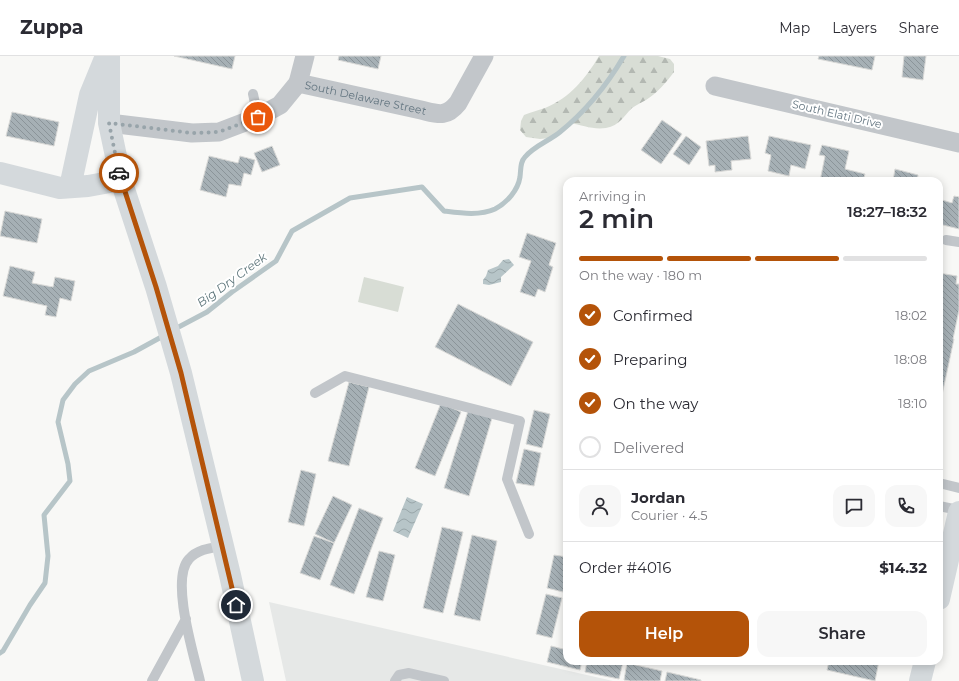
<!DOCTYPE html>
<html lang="en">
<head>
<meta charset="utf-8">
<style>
  :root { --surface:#fff; --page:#f7f7f7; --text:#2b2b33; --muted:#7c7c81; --line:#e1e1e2; --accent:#b45309 }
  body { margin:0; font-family:Montserrat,sans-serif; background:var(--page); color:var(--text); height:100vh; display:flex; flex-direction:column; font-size:15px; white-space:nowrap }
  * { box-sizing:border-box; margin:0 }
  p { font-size:13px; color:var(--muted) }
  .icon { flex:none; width:22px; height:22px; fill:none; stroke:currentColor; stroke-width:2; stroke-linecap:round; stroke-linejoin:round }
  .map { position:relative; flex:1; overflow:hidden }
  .panel { position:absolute; left:563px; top:121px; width:380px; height:488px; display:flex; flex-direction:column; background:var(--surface); border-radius:12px; box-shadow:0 2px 10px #0003 }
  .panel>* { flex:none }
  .pin { position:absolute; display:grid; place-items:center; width:34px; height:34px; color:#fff; margin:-17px; border:2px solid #fff; border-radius:50%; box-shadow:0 1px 4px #0007 }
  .courier { position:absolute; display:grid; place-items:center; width:40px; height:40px; margin:-20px; border:3px solid #b45309; border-radius:50%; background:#fff; color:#222; box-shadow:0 1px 5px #0007 }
  .overview em { font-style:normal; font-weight:600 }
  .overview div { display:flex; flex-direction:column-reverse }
  .overview { display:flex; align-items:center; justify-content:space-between; height:68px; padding:0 16px }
  h1 { font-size:26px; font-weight:600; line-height:30px }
  .bar { display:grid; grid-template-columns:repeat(4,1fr); gap:6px 4px; align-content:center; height:48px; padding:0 16px }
  .bar i { height:5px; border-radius:3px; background:var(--line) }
  .bar .current { background:var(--accent) }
  .bar p { grid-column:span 4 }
  .line { display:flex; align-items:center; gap:10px; padding:0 16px; border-top:1px solid var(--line) }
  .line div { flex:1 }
  .round { display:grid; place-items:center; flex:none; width:42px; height:42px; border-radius:12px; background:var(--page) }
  ol { padding:0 16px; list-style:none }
  li { display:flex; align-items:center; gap:12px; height:44px }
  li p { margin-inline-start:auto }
  li .icon { padding:4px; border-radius:50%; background:var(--accent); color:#fff; stroke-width:4 }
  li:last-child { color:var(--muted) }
  li i { width:22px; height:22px; border:2px solid var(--line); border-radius:50% }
  .action { display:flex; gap:8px; margin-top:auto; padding:8px 16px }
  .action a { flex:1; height:46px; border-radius:12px; background:var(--accent); color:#fff; font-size:16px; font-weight:600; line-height:46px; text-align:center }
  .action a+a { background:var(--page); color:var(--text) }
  header { display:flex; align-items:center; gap:24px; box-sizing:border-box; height:56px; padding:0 20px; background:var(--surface); border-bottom:1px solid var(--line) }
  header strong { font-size:19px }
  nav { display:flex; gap:22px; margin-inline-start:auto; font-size:14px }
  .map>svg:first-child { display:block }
  .built { fill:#e6e8e7 }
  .green { fill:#d8ddd5 }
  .forest { fill:url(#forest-firs) }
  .water { fill:url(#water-waves) }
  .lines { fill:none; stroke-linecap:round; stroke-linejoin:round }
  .stream { stroke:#b7c5c8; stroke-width:5 }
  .building { fill:url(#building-back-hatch); stroke:#dadad8 }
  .lane { stroke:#c2c6ca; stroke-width:10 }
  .street { stroke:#c2c6ca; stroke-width:19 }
  .secondary { stroke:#d4d9dc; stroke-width:22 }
  .primary { stroke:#d4d9dc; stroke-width:22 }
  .done { stroke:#98a4aa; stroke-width:4; stroke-dasharray:0 7.2 }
  .route { stroke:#b45309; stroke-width:5 }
  .labels { text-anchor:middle; stroke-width:4; stroke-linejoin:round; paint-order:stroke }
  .street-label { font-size:11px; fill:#647681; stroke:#fff }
  .water-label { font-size:12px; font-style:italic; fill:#5e767b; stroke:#fff }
</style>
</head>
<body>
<header>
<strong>Zuppa</strong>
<nav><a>Map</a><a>Layers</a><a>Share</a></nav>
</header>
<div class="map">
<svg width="959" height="625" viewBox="0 0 959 625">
  <defs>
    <pattern id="forest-firs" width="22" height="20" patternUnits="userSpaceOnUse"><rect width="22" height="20" fill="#d8ddd5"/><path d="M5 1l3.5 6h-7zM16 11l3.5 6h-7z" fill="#b3b8b2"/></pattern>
    <pattern id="water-waves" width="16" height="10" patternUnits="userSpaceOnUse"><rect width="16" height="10" fill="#b7c5c8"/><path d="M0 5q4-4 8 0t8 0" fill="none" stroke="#98a5a8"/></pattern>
    <pattern id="building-back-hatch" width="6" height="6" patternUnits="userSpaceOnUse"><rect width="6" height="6" fill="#a6b0b5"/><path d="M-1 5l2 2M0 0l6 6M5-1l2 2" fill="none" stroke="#8b9499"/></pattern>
  </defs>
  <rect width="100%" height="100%" fill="#f8f8f6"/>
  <!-- built -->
  <path class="built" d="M269,546L613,625H286Z"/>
  <!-- green -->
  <path class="green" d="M364,221L404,231L398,256L358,246Z"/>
  <!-- forest -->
  <path class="forest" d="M599,0H658L670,3L674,8V16C666,27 657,37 646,44C641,47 636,49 632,52C623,61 620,69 606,72C593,74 582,69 570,67L550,82L540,83L526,81L520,74L521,65L524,59C531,56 539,54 545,52C570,42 586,22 599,0Z"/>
  <!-- water -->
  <path class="water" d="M509,203L514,209L501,221V226L489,229L483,228V224L486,220L488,214L498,210L503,204Z
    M407,441L423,448L408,482L393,475Z"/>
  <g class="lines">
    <!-- stream -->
    <path class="stream" d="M173,274L207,256L232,236L276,205L292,175L350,142L422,131L444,155C460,157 480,160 495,153C507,147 518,134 520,121C521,113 520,106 525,101C534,90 549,85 560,76C586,55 607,29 624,0
      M0,597L3,595L30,549L45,527L48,500L44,459L70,425L68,408L58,366L63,344L75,328L89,315L134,296L165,279"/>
  </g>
  <!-- building -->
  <path class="building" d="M174,0H235L232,13Z
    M339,0H381L378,13L338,4Z
    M819,0H875L872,14L818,3Z
    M904,0H926L923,24L902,21Z
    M12,56L59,66L54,90L6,80Z
    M662,64L682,78L661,108L641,94Z
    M686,80L701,91L689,109L673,98Z
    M748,80L751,103L731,105L732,114L715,116V109L709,110L706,85Z
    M769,80L811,89L805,113L791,109L789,120L768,115L771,99L765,97Z
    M822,89L849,95L845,113L865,118L863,125H820L825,100L819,99Z
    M272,90L280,109L262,116L254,97Z
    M209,100L238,107L240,100L255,104L251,119L244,117L241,130L229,128L226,141L200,134Z
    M895,113L918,119L917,125H893Z
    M954,140L959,141V173L939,168V143L952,147Z
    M5,155L42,163L37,187L0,180Z
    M527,177L556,187L549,209L553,211L545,236L538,233L535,241L520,236L531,205L519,201Z
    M10,210L35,216L32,227L53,231L55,221L75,225L71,245L60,242L56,261L45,259L47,250L3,240Z
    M939,217L957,220L956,228H959V254L953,283H954L942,339L940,338L939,343Z
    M458,248L533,286L511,330L435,291Z
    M349,326L369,331L349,410L328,405Z
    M441,347L461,356L435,420L415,412Z
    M534,354L550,358L542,392L526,388Z
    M468,355L492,362L469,440L444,432Z
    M524,393L541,397L534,430L516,427Z
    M301,414L316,418L304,470L288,466Z
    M333,440L352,449L334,487L315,478Z
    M359,452L383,462L354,538L330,529Z
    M442,471L463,476L443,557L423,552Z
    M472,479L497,485L480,565L454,559Z
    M314,480L334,487L320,524L300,517Z
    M379,495L395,499L383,545L366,541Z
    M554,499L567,501V516L563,536L547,532Z
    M546,538L562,542L552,582L536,578Z
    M551,590L567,594V605H582L580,614L547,606Z
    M587,605L623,606L619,623L585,616Z
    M829,605H879L875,625L827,614Z
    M627,607L662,615L660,625H630L624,624Z
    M667,616L701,624V625H665Z"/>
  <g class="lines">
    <!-- lane -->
    <path class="lane" d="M253,38L258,61
      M946,184L959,186
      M315,337L345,320L520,365L507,423L529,478
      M939,427L959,432
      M939,450L959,454
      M152,625L186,563
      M200,625C194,599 170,523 189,503C198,493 211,492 223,490
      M395,625L399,619L409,617L444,625"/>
    <!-- street -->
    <g class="street">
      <path id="s1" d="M298,27L421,54C438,58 446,62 458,47L484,0"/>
      <path d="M715,30L959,87"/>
      <path d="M109,67L192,77L219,76L258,61L280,49L298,27L305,0"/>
    </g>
    <!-- secondary -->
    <path class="secondary" d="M109,0V67L121,124L156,231L181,317L230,519L253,625
      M0,117L60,132L88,130L121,124
      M70,131L90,39L104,5"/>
    <!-- primary -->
    <path class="primary" d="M939,543L959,456
      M920,625L925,605"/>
  </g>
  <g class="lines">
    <!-- done -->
    <path class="done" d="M119,117L109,67L192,77L219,76L258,61"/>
    <!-- route -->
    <path class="route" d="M119,117L156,231L181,317L236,549"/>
  </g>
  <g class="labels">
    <!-- street labels -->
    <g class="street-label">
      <text dy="4" stroke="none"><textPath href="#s1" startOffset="69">South Delaware Street</textPath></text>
      <text transform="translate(837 58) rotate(13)" y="4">South Elati Drive</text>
    </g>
    <!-- water labels -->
    <g class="water-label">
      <text transform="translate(232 224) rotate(-36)" y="4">Big Dry Creek</text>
    </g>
  </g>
</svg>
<div class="pin" style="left:258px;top:61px;background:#ea580c"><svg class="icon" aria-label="bag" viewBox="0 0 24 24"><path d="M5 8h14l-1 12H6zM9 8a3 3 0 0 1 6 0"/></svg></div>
<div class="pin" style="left:236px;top:549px;background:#1f2937"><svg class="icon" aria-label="home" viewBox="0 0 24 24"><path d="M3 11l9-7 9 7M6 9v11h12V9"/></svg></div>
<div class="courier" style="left:119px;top:117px"><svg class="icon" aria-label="car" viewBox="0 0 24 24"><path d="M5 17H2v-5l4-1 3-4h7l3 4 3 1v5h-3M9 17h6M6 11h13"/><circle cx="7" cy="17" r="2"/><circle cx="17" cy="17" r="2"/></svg></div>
<section class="panel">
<div class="overview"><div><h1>2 min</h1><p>Arriving in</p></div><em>18:27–18:32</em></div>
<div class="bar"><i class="current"></i><i class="current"></i><i class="current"></i><i></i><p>On the way · 180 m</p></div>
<ol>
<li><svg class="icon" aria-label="check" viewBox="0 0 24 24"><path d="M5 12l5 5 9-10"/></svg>Confirmed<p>18:02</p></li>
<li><svg class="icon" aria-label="check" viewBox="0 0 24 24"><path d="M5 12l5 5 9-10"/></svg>Preparing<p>18:08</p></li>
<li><svg class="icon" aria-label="check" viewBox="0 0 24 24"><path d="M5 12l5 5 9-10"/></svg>On the way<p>18:10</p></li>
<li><i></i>Delivered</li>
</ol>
<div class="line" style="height:72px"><a class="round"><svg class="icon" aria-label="person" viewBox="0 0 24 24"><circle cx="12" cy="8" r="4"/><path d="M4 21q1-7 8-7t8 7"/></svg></a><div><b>Jordan</b><p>Courier · 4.5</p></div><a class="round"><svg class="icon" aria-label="chat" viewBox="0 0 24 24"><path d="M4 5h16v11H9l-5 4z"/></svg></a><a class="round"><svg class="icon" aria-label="phone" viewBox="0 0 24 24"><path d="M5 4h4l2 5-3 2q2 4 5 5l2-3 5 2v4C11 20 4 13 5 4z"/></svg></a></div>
<div class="line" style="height:52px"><div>Order #4016</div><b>$14.32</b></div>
<div class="action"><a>Help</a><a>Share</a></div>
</section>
</div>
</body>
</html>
